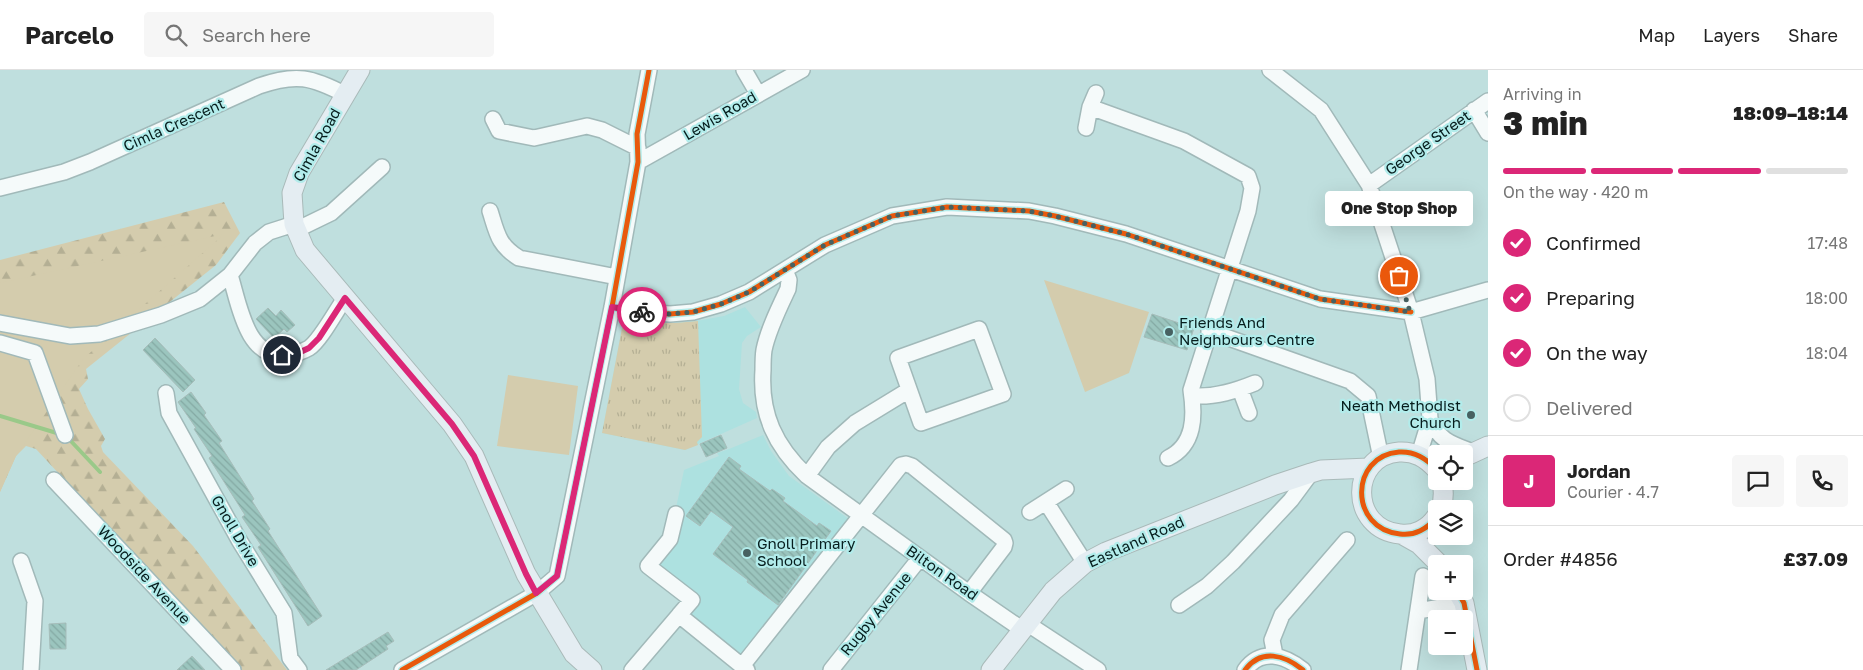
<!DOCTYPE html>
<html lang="en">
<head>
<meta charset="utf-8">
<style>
  :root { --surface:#fff; --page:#f6f6f6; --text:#222; --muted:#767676; --line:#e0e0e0; --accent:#db2777 }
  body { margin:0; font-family:"Golos Text",sans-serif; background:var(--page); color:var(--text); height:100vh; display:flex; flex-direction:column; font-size:19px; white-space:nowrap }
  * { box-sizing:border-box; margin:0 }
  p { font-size:16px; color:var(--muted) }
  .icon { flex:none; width:28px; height:28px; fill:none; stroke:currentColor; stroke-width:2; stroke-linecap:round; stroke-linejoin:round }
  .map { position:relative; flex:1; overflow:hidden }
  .details { display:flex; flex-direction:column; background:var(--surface); width:375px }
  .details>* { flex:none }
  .controls { position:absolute; left:1428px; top:375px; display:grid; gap:10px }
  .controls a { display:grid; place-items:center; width:45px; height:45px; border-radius:5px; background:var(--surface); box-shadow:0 5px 20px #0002; font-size:25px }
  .pin { position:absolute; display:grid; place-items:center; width:42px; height:42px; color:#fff; margin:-21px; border:2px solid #fff; border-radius:50%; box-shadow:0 1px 5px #0007 }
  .courier { position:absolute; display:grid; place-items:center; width:50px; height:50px; margin:-25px; border:4px solid #db2777; border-radius:50%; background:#fff; color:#222; box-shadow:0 1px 6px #0007 }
  .bubble { position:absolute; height:35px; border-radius:5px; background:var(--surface); box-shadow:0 5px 20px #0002; font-size:16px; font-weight:800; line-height:35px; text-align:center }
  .headline em { font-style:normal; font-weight:800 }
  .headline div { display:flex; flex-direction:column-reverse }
  .headline { display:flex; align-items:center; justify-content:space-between; height:85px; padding:0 15px }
  h1 { font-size:32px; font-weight:800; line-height:38px }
  .bar { display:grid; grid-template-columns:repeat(4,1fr); gap:8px 5px; align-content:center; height:60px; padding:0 15px }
  .bar i { height:6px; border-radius:4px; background:var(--line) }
  .bar .on { background:var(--accent) }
  .bar p { grid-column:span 4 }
  .line { display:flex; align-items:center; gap:12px; padding:0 15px; border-top:1px solid var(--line) }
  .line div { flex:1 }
  .round { display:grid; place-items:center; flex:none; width:52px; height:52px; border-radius:5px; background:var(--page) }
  ol { padding:0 15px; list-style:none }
  li { display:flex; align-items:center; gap:15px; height:55px }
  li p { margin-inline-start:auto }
  li .icon { padding:5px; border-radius:50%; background:var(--accent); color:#fff; stroke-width:4 }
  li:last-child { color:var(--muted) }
  li i { width:28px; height:28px; border:2px solid var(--line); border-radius:50% }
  header { display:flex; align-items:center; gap:30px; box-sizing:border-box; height:70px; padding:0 25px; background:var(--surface); border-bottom:1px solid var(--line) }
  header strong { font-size:24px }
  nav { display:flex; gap:28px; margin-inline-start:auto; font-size:18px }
  .search { width:350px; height:45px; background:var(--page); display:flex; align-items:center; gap:12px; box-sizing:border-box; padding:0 18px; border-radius:5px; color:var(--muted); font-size:19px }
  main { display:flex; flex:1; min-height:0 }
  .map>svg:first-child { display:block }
  .built { fill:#ade1e0 }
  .grass { fill:url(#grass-tufts) }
  .forest { fill:url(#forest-firs) }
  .park { fill:#d4ccad }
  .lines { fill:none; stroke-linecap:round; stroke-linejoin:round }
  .stream { stroke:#9ac989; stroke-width:4 }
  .building { fill:url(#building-back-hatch); stroke:#a6bdba }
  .minor-casing { stroke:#a1b9b9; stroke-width:18 }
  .major-casing { stroke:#a9bab9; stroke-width:21 }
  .minor { stroke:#f5fafa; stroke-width:15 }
  .major { stroke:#e4edf2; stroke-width:19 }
  .cycleway-casing { stroke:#b2eceb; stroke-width:8 }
  .cycleway { stroke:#e8590c; stroke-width:5 }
  .done { stroke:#476161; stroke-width:5; stroke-dasharray:0 9 }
  .route { stroke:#db2777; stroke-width:6 }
  .poi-dot { fill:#476161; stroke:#b2eceb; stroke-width:2 }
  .labels { text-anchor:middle; stroke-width:4.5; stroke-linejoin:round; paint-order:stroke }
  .street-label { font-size:15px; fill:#061d1d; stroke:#b2eceb }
  .poi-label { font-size:15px; fill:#061d1d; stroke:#b2eceb; text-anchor:start }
</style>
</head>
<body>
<header>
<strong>Parcelo</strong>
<div class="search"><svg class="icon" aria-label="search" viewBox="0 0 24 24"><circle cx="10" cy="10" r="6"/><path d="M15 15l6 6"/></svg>Search here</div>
<nav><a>Map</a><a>Layers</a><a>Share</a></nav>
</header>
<main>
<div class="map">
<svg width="1488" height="600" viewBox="0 0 1488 600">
  <defs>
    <pattern id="grass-tufts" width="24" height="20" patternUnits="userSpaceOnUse" patternTransform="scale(1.25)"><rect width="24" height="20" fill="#d4ccad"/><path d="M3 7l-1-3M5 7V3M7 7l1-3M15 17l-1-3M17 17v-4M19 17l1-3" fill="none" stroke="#b4af94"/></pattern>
    <pattern id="forest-firs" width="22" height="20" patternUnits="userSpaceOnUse" patternTransform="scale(1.25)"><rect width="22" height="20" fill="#d4ccad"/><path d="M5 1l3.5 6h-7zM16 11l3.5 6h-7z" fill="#b4af94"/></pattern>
    <pattern id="building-back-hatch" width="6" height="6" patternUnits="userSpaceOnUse" patternTransform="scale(1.25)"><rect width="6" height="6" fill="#9bc5be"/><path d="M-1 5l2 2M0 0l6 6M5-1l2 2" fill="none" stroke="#84a9a3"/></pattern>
  </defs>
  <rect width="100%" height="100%" fill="#bfdfde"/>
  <!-- built -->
  <path class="built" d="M745,237L761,257L747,266L742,273L739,319L743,333L756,342L757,348L685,380L602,363L622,258L630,253L637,251L675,253L702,250L724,246Z
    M763,365L771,381L789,406L853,452L741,587L689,544L700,530L658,497V494L674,472L683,443L681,439L676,438L684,400L719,386L717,383L729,379Z"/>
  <!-- grass -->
  <path class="grass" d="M637,251L675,253L698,251L702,367L697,372L698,375L685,380L602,363L622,258L630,253Z"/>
  <!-- forest -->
  <path class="forest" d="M224,132L240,163L216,195L86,299L88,309L79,319L88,339L105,369L101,376L103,382L193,476L287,600H241L36,379L26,376L16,386L0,422V190Z"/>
  <!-- park -->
  <path class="park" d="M224,164L83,289L16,386L0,422V213Z
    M1044,210L1149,242L1129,303L1085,322Z
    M508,305L578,316L569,385L497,376Z"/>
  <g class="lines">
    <!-- stream -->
    <path class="stream" d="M0,346L60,364
      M68,368L100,402"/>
  </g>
  <!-- building -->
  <path class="building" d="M268,238L276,246L281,240L295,255L287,262L284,259L274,268L256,249Z
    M1152,244L1194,258L1187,280L1144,267Z
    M155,268L195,310L183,322L143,280Z
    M191,322L206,343L204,345L222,371L219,373L254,429L252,431L270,459L268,461L322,546L308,556L258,477L261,475L242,447L245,445L209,388L212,386L194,359L196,358L178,332Z
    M721,365L727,378L706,387L700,374Z
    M729,387L741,396L739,399L770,421L772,419L785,428L783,431L817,456L819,453L831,461L778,535L747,512L748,510L713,484L733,457L711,441L700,456L686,446Z
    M66,553V579H50L49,554Z
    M388,562L394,571L386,576L388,579L356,600H326Z
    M192,586L205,600H177Z"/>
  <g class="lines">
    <defs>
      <path id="minor" d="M744,0L758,24
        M1270,0L1321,40L1369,115L1411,242L1427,309L1430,349L1419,385
        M1090,37L1184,71L1248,106L1252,118L1248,141L1191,320C1195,346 1195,375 1168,388
        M1474,40L1488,63
        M493,49L499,61L534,68L587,56L602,60L638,78
        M1086,58L1090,37L1096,23
        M638,92L802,0
        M1369,115L1488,31
        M0,118L64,102L90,92L259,16C296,3 312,7 346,25
        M490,141C497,163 498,175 519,188L617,207
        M296,160L331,143L382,97
        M785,200L789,210L788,219C779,238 768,260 764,280C763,286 763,293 763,300C760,344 775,376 807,406L969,523L1023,560
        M230,205C239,233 246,290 287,285C295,284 302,282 309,278C320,271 336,241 345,228
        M612,237L643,242L670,244L693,242L721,234L749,222L825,175L892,146L947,137L1029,141L1055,146L1126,164L1320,229L1411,242L1488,220
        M0,253L70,266L99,264L161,245L200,229L230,205L255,173L269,162L294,154
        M979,259L1003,324L921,353L898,288Z
        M1209,261L1350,311L1368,326L1381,388
        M0,273L35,283L65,365
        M1240,319L1249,343
        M1191,320L1195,326C1216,327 1235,321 1255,313
        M166,323L169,343L239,470L284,543L290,588L299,600
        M1430,349C1439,371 1452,374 1473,382
        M807,406L828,377L855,353L909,320
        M54,410L233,600
        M1046,432L1085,493
        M1030,442L1066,419
        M676,444L670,469L648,496L692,530L679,545L742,596
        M21,491L35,531L31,600
        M1179,535L1207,516L1233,492L1291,430L1311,403
        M1418,541L1464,533
        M1028,554L1098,600
        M1275,585L1272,570L1282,545L1347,470
        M402,600L537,523L557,506L612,237L638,92L637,64L649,0
        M632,600L679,545
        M747,600L742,596L901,395L906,394L912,396L1004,470L1005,473L1004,477L969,523
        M831,600L920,488
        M1245,600C1261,578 1285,585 1303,600
        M1409,600L1423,506"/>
      <path id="major" d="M360,0L299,103L292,123L294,154L305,180L452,354L474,386L526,504L574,584L592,600
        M1464,387L1488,376
        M1436,399C1426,388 1415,381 1399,382C1349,386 1349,459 1400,464C1414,466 1428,459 1436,447
        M1441,439C1444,429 1444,421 1442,411
        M1403,465L1419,474L1439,494
        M1457,521L1464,533L1477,600
        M991,600L1053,521L1085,493L1106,482L1275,415L1311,403L1321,400L1369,398"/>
    </defs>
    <!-- minor casing -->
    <use href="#minor" class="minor-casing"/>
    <!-- major casing -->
    <use href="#major" class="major-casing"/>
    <!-- minor -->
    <use href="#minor" class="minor"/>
    <!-- major -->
    <use href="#major" class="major"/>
    <defs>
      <path id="cycleway" d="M612,237L643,242L670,244L693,242L721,234L749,222L825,175L892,146L947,137L1029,141L1055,146L1126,164L1320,229L1411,242
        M1436,399C1426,388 1415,381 1399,382C1349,386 1349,459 1400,464C1414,466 1428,459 1436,447
        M1457,521L1464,533L1477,600
        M402,600L537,523L557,506L612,237L638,92L637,64L649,0
        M1245,600C1261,578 1285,585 1303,600"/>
    </defs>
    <!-- cycleway casing -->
    <use href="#cycleway" class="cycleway-casing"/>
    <!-- cycleway -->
    <use href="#cycleway" class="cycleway"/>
  </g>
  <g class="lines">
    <!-- done -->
    <path class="done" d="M642,242L670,244L693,242L721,234L749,222L825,175L892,146L948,137L1028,141L1055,146L1126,164L1320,229L1410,242L1399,206"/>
    <!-- route -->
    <path class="route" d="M282,285L296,284L309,278L319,268L345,228L452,354L474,386L526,504L536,523L557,506L612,237L642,242"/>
  </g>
  <!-- markers -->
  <g class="poi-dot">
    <circle cx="1169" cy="262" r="5"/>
    <circle cx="1471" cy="345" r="5"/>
    <circle cx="747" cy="483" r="5"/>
  </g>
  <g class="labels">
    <!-- street labels -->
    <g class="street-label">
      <text transform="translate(720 46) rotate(-30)" y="5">Lewis Road</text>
      <text transform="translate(174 55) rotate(-24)" y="5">Cimla Crescent</text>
      <text transform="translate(1428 73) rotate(-35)" y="5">George Street</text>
      <text transform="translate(317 75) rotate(-61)" y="5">Cimla Road</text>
      <text transform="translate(235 461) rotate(60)" y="5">Gnoll Drive</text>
      <text transform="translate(1136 472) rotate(-24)" y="5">Eastland Road</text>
      <text transform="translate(942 503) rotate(35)" y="5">Bilton Road</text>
      <text transform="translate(144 505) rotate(47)" y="5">Woodside Avenue</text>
      <text transform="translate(876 544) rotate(-51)" y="5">Rugby Avenue</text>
    </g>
    <!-- poi labels -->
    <g class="poi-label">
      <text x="1179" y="258">Friends And<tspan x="1179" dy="17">Neighbours Centre</tspan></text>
      <text x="1461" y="341" text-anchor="end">Neath Methodist<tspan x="1461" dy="17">Church</tspan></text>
      <text x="757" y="479">Gnoll Primary<tspan x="757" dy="17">School</tspan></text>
    </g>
  </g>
</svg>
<div class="controls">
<a><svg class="icon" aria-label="locate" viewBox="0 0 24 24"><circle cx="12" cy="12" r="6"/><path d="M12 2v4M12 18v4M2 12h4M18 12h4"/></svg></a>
<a><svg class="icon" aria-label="layers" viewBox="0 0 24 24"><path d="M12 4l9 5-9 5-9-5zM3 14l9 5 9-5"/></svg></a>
<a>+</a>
<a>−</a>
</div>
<div class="pin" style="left:1399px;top:206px;background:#ea580c"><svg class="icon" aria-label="bag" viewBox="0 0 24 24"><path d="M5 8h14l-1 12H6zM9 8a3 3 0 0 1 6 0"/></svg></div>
<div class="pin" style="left:282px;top:285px;background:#1f2937"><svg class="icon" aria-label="home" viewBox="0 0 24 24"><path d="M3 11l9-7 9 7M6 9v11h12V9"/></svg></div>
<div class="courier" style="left:642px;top:242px"><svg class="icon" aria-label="bike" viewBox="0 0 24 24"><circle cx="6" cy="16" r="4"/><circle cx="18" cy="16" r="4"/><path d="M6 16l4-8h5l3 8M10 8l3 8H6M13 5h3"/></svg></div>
<div class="bubble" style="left:1325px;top:121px;width:148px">One Stop Shop</div>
</div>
<section class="details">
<div class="headline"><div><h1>3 min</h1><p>Arriving in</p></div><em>18:09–18:14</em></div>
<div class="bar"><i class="on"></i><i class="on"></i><i class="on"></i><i></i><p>On the way · 420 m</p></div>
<ol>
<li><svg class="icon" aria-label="check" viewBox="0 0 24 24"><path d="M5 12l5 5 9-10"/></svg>Confirmed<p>17:48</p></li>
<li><svg class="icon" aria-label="check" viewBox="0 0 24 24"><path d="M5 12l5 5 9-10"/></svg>Preparing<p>18:00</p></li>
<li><svg class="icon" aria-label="check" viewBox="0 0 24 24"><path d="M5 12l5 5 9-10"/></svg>On the way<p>18:04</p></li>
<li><i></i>Delivered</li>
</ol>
<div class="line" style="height:90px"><b class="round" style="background:var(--accent);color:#fff">J</b><div><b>Jordan</b><p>Courier · 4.7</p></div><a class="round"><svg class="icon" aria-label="chat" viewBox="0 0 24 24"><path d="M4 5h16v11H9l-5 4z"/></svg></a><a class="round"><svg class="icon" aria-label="phone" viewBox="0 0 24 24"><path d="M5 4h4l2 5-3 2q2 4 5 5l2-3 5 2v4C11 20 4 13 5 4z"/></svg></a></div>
<div class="line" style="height:65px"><div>Order #4856</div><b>£37.09</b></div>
</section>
</main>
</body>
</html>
